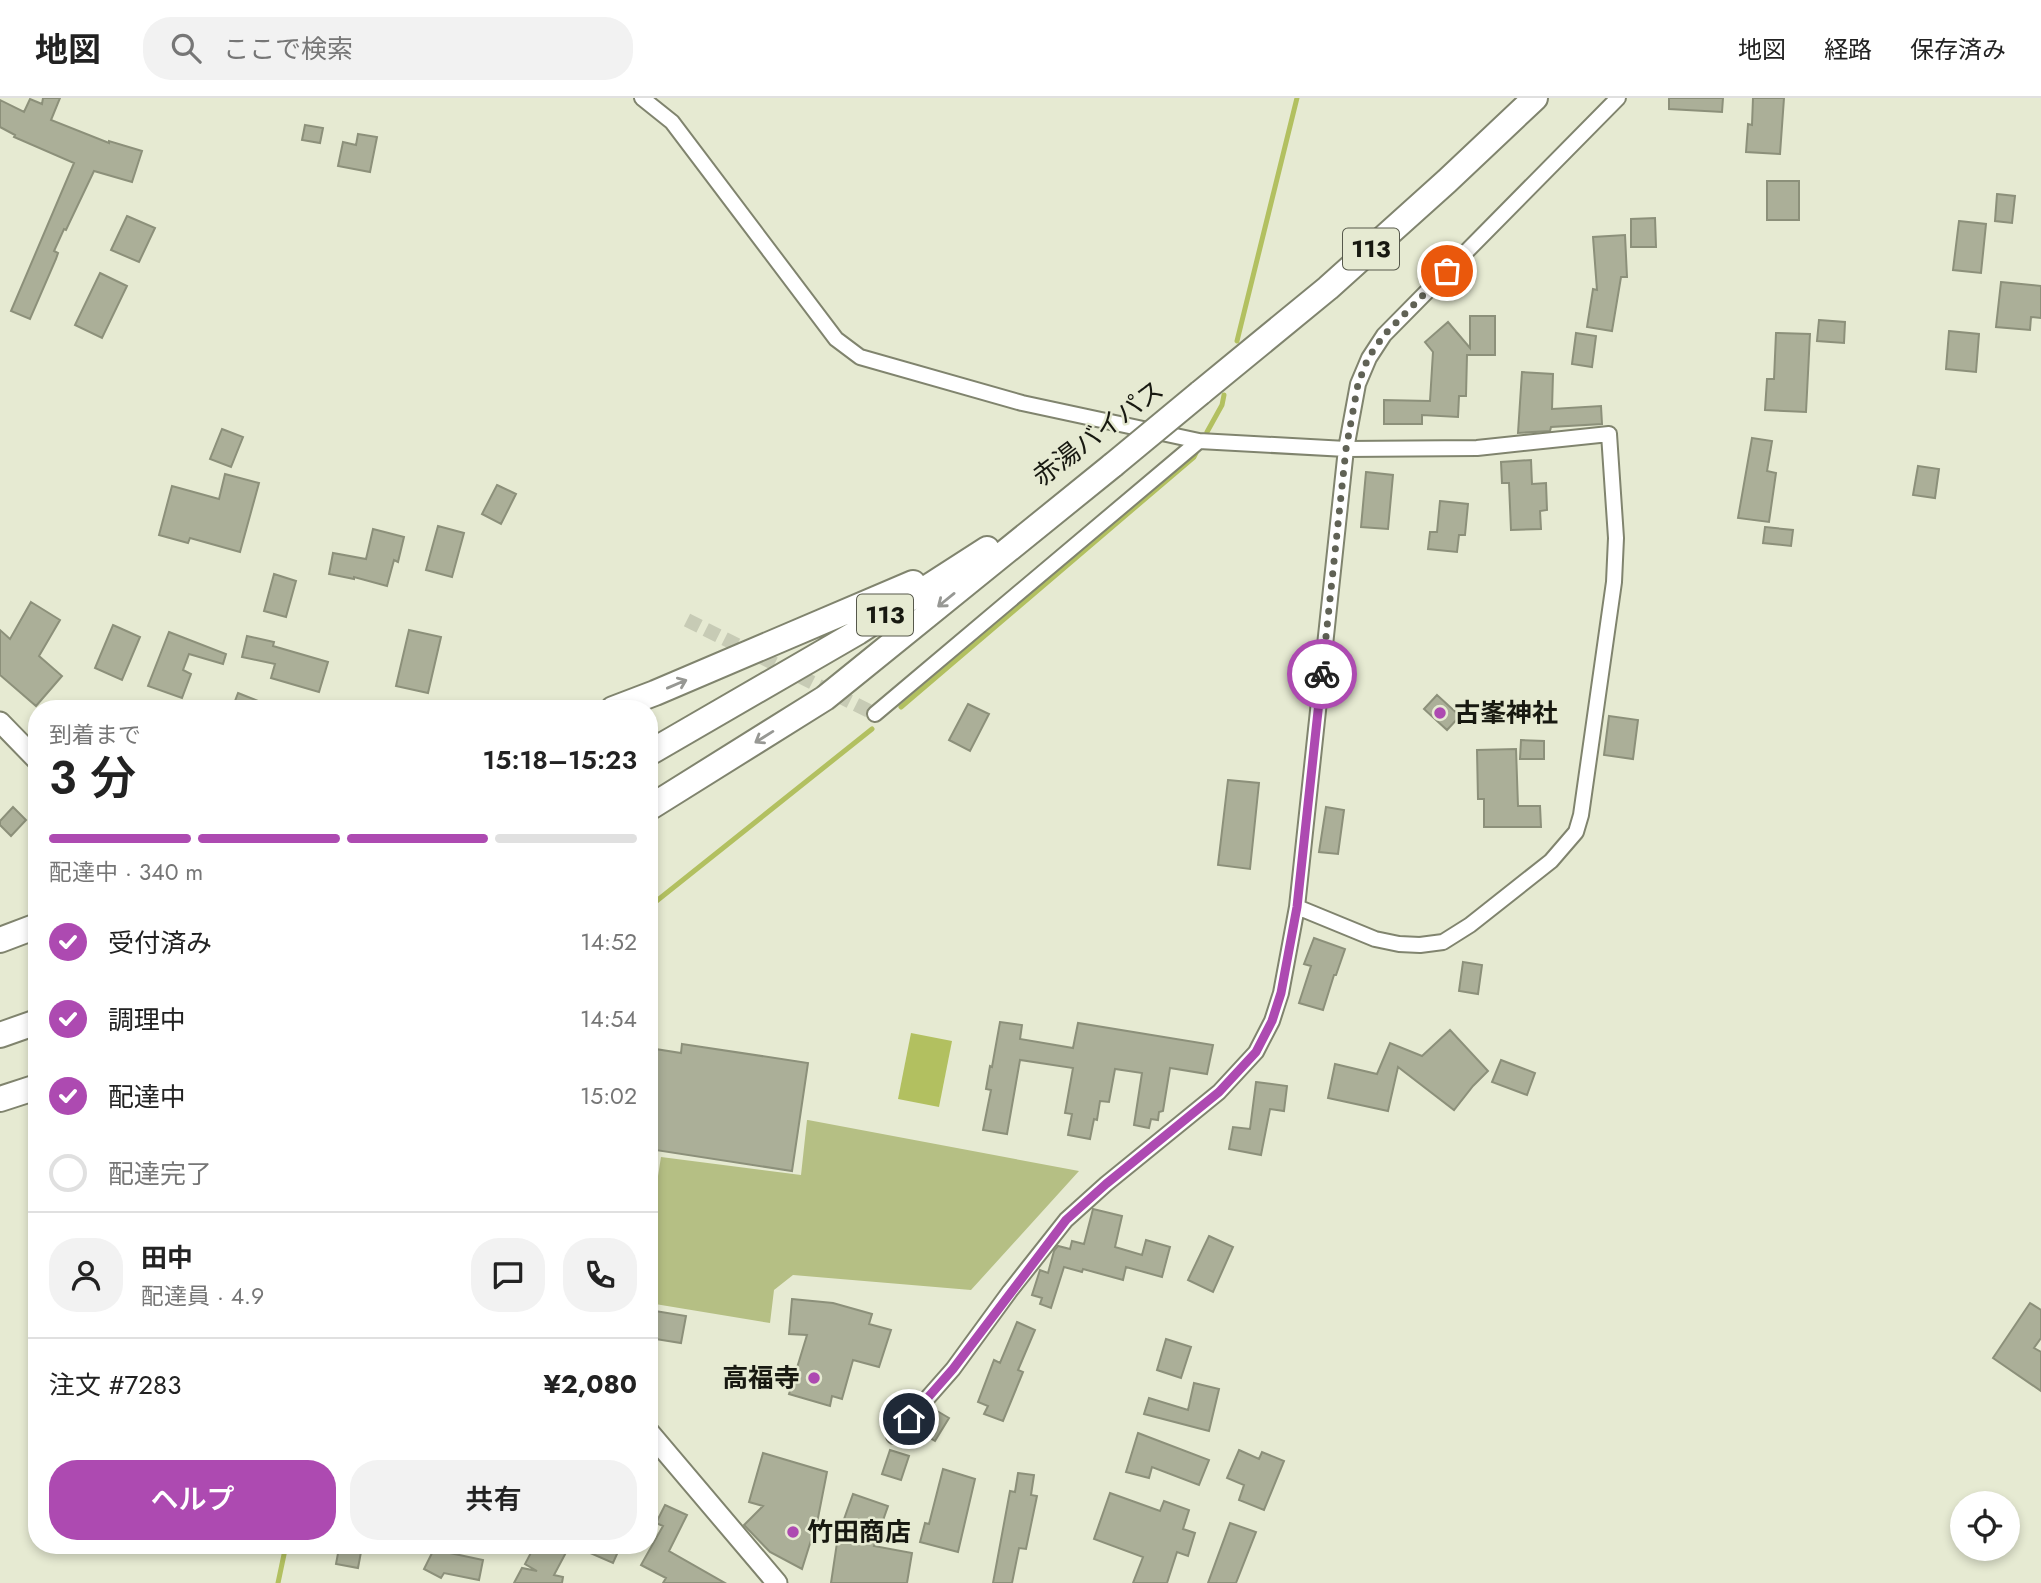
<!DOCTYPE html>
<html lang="ja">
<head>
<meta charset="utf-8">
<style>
  :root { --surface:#fff; --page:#f2f2f2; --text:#222; --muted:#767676; --line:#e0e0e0; --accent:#ad4ab1 }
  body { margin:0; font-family:Jost,"Noto Sans JP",sans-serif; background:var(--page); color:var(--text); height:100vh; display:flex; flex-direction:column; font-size:26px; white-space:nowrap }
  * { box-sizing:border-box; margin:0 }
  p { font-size:23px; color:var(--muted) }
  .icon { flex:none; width:38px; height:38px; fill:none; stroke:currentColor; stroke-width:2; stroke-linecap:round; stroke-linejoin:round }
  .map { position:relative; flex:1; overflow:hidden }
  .details { position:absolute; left:28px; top:602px; width:630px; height:854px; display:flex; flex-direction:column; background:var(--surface); border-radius:28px; box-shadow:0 4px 10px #0003 }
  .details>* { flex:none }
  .controls { position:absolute; left:1950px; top:1393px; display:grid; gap:14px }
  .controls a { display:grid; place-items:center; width:70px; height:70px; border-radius:50%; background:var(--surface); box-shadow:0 4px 10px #0003; font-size:35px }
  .pin { position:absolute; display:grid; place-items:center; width:60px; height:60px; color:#fff; margin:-30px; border:4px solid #fff; border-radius:50%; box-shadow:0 2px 7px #0007 }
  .courier { position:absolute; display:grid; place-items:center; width:70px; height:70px; margin:-35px; border:5px solid #ad4ab1; border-radius:50%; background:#fff; color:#222; box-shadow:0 2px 9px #0007 }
  .summary em { font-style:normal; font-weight:600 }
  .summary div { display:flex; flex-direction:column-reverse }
  .summary { display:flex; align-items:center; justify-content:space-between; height:119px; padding:0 21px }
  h1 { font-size:46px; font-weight:600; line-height:52px }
  .bar { display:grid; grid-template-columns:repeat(4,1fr); gap:10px 7px; align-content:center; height:84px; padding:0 21px }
  .bar i { height:9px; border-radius:5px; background:var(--line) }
  .bar .current { background:var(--accent) }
  .bar p { grid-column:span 4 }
  .line { display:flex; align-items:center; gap:18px; padding:0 21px; border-top:2px solid var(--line) }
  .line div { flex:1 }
  .round { display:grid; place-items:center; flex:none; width:74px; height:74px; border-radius:28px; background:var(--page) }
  ol { padding:0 21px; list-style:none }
  li { display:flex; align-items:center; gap:21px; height:77px }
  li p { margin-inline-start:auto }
  li .icon { padding:7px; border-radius:50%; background:var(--accent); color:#fff; stroke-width:4 }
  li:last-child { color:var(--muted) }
  li i { width:38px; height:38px; border:4px solid var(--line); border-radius:50% }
  .button { display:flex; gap:14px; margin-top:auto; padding:14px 21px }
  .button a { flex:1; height:80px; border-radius:28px; background:var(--accent); color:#fff; font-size:28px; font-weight:600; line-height:80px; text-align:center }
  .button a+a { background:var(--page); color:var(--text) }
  header { display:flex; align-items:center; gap:42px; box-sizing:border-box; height:98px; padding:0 35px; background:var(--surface); border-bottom:2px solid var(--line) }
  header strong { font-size:33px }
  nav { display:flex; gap:38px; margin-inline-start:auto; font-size:24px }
  .search { width:490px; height:63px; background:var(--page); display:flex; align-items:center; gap:18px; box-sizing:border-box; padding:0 24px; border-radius:28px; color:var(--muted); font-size:26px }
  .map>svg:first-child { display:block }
  .green { fill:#b5bf84 }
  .water { fill:#b2c060 }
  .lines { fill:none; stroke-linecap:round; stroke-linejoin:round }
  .stream { stroke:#b2c060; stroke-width:5 }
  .building { fill:#abaf98; stroke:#8c907a; stroke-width:2 }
  .minor-tunnel { stroke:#c7cbb5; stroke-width:14; stroke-dasharray:14 7; stroke-linecap:butt }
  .minor-casing { stroke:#80846e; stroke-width:18 }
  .secondary-casing { stroke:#80846e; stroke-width:23 }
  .motorway-casing { stroke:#80846e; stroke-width:28 }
  .minor { stroke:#fff; stroke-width:14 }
  .secondary { stroke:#fff; stroke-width:19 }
  .motorway { stroke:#fff; stroke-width:24 }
  .motorway-bridge-casing { stroke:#80846e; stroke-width:28; stroke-linecap:butt }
  .motorway-bridge { stroke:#fff; stroke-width:24 }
  .oneway { stroke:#979894 }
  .done { stroke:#606255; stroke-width:7; stroke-dasharray:0 12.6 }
  .route { stroke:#ad4ab1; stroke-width:9 }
  .poi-dot { fill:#ad4ab1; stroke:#e6ead2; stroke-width:2.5 }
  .labels { text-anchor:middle; stroke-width:5; stroke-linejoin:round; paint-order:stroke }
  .shield { fill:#e6ead2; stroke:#56584b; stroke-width:2 }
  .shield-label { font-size:24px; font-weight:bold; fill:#181911 }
  .street-label { font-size:26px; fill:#181911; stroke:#e6ead2 }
  .poi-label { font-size:26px; font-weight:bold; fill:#181911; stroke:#e6ead2; text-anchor:start }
</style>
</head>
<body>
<header>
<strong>地図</strong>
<div class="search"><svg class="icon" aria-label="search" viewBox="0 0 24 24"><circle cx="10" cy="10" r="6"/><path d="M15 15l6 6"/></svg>ここで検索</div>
<nav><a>地図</a><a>経路</a><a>保存済み</a></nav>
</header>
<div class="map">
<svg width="2041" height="1485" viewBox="0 0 2041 1485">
  <rect width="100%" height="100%" fill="#e6ead2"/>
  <!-- green -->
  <path class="green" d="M807,1022H808L1079,1073L971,1192L793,1177L774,1192L770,1225L649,1205V1135L661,1059L801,1077Z"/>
  <!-- water -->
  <path class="water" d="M911,935L952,943L939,1009L898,1001Z"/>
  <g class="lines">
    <!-- stream -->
    <path class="stream" d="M1237,243L1297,0
      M1207,334L1222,307L1224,297
      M901,609L1194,359L1196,355
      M649,809L872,631
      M278,1485L286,1447"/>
  </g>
  <!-- building -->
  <path class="building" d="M43,0H60L51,22L109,45V43L142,53L132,84L94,73L66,132L64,131L54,153L58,155L56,161L30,221L11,213L74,65L14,39L15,37L0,29V2L24,14L30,1L42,6Z
    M1669,0H1723L1722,14L1669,11Z
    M1753,0H1784L1780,56L1746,54L1748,26L1752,27Z
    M305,27L323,30L320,45L302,42Z
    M358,36L377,39L370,74L338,68L343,44L356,47Z
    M1767,83H1799V122H1767Z
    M1997,96L2015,98L2012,125L1995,123Z
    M127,118L155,130L139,164L111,152Z
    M1655,120L1656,149H1631V121Z
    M1959,123L1986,126L1981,175L1953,172Z
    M1625,137L1627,179H1621L1612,233L1587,229L1593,191L1597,192L1593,139Z
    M100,175L127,188L102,240L75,227Z
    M2001,184L2041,188V220L2031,219L2030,232L1996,229Z
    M1470,218H1495V257H1467L1466,298H1459L1458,319L1422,317V326H1384V302L1430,303L1433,254L1425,244L1448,224L1470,250Z
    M1819,222L1845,224L1844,245L1817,243Z
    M1949,233L1979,236L1976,274L1946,271Z
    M1576,235L1596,238L1592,269L1572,266Z
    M1776,235L1810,236L1806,314L1765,312L1767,281H1774Z
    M1522,274L1553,276L1552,311L1601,308L1602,326L1551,329L1550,333L1518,335Z
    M222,331L243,339L231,369L210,361Z
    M1752,340L1772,343L1767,373L1776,375L1769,424L1738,420Z
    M1531,362L1532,386L1546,385L1547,412L1540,413L1541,431L1511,432L1509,385H1502L1501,364Z
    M1918,368L1939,371L1935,400L1913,397Z
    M1366,374L1393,377L1388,431L1361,429Z
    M225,376L259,385L240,454L190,440L188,445L159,437L172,388L219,401Z
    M497,387L516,396L501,426L482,416Z
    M1440,403L1468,406L1465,437H1459L1457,454L1428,451L1430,434H1437Z
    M438,428L464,435L452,479L426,472Z
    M1765,429L1793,432L1791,448L1763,445Z
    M373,431L404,439L398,464L394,462L387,488L354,479V481L329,476L333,455L366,461Z
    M274,476L296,483L286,519L264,513Z
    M31,504L60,522L39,558L62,578L36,608L0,577V532L10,541Z
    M113,527L140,539L122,582L95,570Z
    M409,532L441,539L428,595L396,588Z
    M169,534L226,556L223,566L189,556L183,572L191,576L182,600L148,588Z
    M247,538L274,544L273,548L328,564L319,594L271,580L275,566L242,559Z
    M238,595L276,610V611H232Z
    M1437,597L1460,618L1447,632L1424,611Z
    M968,606L989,616L970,653L949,642Z
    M1609,618L1638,622L1633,661L1604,657Z
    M1521,642L1544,643V661H1520Z
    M1516,651L1518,708H1540L1541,729H1484V701H1478L1477,652Z
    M1228,682L1259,685L1250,771L1218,767Z
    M13,709L26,722L11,738L0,727V723Z
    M1326,709L1344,712L1338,756L1319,754Z
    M1314,840L1345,851L1336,877H1334L1323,912L1299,905L1311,868L1304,866Z
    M1463,864L1482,867L1478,896L1459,893Z
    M1000,924L1022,927L1020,941L1073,950L1078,925L1213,947L1207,976L1170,970L1163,1013L1159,1014L1158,1022L1151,1021L1149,1030L1134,1027L1142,975L1115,971L1109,1004L1100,1003L1097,1022L1094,1021L1090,1041L1068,1037L1072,1016L1065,1015L1073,970L1020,962L1007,1036L983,1032L991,992L986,991L990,968L992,969Z
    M1450,932L1488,973L1473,988L1454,1012L1398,969L1388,1013L1328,1000L1335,966L1377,976L1390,945L1422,958Z
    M682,946L808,965L792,1073L649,1051V950L681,955Z
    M1501,962L1535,975L1527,997L1492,984Z
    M1256,984L1287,988L1284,1013L1270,1011L1261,1057L1229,1051L1233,1029L1250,1031Z
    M1093,1111L1122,1118L1115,1149L1142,1157L1146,1142L1170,1149L1162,1179L1126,1169L1123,1182L1083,1171L1082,1174L1064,1169L1051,1210L1040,1206L1042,1200L1032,1197L1040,1172L1048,1175L1054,1153L1058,1148L1070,1151L1072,1143L1084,1146Z
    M1209,1138L1233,1149L1213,1194L1188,1182Z
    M792,1201L833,1205L872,1216L869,1226L891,1232L879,1269L853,1262L842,1301L832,1298L830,1308L789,1296L807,1237L789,1236Z
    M2030,1205L2041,1212V1240L2034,1250L2041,1254V1293L1993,1260Z
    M649,1212L686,1218L681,1245L649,1240Z
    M1017,1224L1035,1232L1018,1272L1023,1274L1003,1323L984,1316L988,1308L978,1304L994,1262L1000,1265Z
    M1166,1241L1191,1249L1181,1280L1157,1272Z
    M1194,1285L1219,1291L1209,1333L1144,1316L1149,1300L1188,1312Z
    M932,1310L949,1320L935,1343L918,1333Z
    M1138,1335L1209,1362L1199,1387L1152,1369L1149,1380L1126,1374Z
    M890,1352L909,1358L901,1382L882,1376Z
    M1239,1352L1259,1361L1262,1354L1284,1363L1264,1412L1239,1402L1244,1387L1227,1380Z
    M763,1355L827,1374L818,1420L802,1471L770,1454L744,1427L763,1408L749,1404Z
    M943,1371L975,1381L958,1454L920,1444L925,1425L929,1426Z
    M1018,1375L1034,1377L1031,1397L1037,1398L1026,1451L1019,1450L1012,1485H993L1010,1393L1015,1394Z
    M1110,1395L1160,1413L1164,1403L1189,1412L1183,1431L1195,1435L1188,1458L1177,1454L1167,1485H1133L1143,1459L1094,1441Z
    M853,1396L888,1408L874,1448L912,1455L907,1485H831L838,1438Z
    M665,1407L687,1417L669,1453L725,1485H663L666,1480L641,1467L663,1428L656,1425Z
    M1230,1425L1256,1434L1236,1485H1208Z
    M436,1447L450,1455L483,1462L479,1482L444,1475L441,1480L424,1471Z
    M535,1447H570L554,1477L563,1479L562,1485H514L522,1470L537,1473L525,1466Z
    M572,1447H621L613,1465Z
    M339,1450L361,1454L358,1470L336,1466Z"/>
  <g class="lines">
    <!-- minor-tunnel -->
    <path class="minor-tunnel" d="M687,522L875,616"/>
    <defs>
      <path id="minor" d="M642,0L672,24L836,241L860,259L1022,305L1199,343L1346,351L1477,350L1609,336L1616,440L1614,484L1581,717L1576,734L1551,763L1470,827L1443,844L1420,847L1399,846L1375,841L1297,809
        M875,616L1199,343
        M894,1338L953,1271L1010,1193L1066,1122L1106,1086L1219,994L1256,954L1272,923L1281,895L1297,809L1346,351L1358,286L1369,260L1384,237L1618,0"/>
      <path id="secondary" d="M0,624L37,662
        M649,1334L777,1485"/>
      <path id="motorway" d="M1200,295L1328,190L1447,83L1535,0
        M613,611L655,595L913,485
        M649,655L858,534L987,451
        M649,710L825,600L1113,367
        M0,842L37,828
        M0,937L37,924
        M0,1001L37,989"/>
    </defs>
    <!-- minor casing -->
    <use href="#minor" class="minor-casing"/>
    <!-- secondary casing -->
    <use href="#secondary" class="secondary-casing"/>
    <!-- motorway casing -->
    <use href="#motorway" class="motorway-casing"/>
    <!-- minor -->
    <use href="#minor" class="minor"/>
    <!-- secondary -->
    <use href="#secondary" class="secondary"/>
    <!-- motorway -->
    <use href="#motorway" class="motorway"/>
    <defs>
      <path id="motorway-bridge" d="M1113,367L1200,295"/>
    </defs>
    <!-- motorway-bridge casing -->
    <use href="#motorway-bridge" class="motorway-bridge-casing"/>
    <!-- motorway-bridge -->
    <use href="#motorway-bridge" class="motorway-bridge"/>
  </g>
  <!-- one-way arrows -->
  <defs><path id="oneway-shaft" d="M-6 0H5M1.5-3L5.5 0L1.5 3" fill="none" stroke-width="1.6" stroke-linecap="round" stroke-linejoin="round" transform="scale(1.75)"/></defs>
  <g class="oneway">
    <use href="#oneway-shaft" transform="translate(946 502) rotate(141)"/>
    <use href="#oneway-shaft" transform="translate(677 586) rotate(-23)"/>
    <use href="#oneway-shaft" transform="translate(764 639) rotate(148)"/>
  </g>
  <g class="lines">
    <!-- done -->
    <path class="done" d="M1322,576L1346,351L1358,286L1368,260L1384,237L1447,173"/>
    <!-- route -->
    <path class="route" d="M909,1321L953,1271L1066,1122L1106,1086L1219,994L1256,954L1272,923L1281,895L1297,809L1322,576"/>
  </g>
  <!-- markers -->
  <g class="poi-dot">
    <circle cx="1440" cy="615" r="7"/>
    <circle cx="814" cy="1280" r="7"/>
    <circle cx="793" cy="1434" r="7"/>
  </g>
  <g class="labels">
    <!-- shield labels -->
    <g class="shield">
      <rect x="1343" y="130.5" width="56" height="41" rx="5"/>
      <rect x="857" y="496.5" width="56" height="41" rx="5"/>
    </g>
    <g class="shield-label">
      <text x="1371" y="159">113</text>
      <text x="885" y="525">113</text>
    </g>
    <!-- street labels -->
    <g class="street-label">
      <text transform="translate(1098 335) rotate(-37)" y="9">赤湯バイパス</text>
    </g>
    <!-- poi labels -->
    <g class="poi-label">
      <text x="1454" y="624">古峯神社</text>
      <text x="800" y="1289" text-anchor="end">高福寺</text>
      <text x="807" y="1443">竹田商店</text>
    </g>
  </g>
</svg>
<div class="controls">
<a><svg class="icon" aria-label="locate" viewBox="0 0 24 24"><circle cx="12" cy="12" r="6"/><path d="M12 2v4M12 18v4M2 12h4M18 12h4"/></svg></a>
</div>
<div class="pin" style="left:1447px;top:173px;background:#ea580c"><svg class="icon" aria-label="bag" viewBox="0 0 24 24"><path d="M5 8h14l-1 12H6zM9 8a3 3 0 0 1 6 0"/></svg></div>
<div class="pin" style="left:909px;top:1321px;background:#1f2937"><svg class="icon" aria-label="home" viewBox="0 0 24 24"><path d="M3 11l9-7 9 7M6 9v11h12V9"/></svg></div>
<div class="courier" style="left:1322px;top:576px"><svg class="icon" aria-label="bike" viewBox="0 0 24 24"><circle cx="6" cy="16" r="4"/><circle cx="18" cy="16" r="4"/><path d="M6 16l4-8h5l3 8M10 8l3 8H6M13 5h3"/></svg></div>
<section class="details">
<div class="summary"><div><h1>3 分</h1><p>到着まで</p></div><em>15:18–15:23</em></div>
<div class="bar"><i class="current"></i><i class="current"></i><i class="current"></i><i></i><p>配達中 · 340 m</p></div>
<ol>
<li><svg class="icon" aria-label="check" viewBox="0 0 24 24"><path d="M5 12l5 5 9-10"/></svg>受付済み<p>14:52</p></li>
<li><svg class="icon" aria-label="check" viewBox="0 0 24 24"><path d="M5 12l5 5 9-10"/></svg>調理中<p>14:54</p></li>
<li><svg class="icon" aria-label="check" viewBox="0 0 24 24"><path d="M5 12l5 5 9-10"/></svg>配達中<p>15:02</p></li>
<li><i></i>配達完了</li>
</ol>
<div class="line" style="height:126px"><a class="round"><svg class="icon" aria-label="person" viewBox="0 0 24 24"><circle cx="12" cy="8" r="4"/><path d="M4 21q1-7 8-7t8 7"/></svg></a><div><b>田中</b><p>配達員 · 4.9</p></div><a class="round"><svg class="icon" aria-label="chat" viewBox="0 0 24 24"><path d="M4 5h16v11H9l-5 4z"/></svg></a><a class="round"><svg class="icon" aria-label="phone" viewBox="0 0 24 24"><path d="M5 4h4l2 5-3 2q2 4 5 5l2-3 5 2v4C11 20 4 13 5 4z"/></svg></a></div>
<div class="line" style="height:91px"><div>注文 #7283</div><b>¥2,080</b></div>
<div class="button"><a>ヘルプ</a><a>共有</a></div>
</section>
</div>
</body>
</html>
